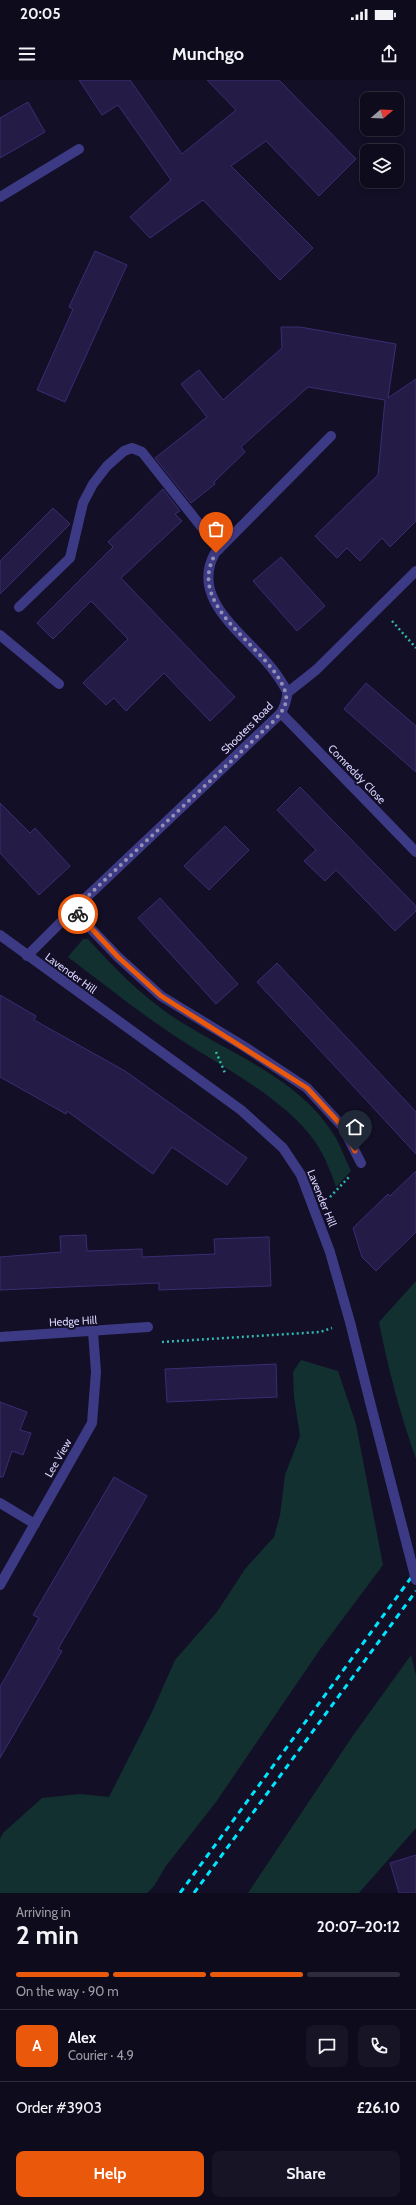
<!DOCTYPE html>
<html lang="en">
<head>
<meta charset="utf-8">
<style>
  :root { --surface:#0e0b1c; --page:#171425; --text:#f1f3f6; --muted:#9b9ba3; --line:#2e2b3b; --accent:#ea580c }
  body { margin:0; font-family:Cabin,sans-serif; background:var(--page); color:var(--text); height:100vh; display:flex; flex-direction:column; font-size:15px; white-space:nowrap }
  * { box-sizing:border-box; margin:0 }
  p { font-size:13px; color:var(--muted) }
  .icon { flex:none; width:22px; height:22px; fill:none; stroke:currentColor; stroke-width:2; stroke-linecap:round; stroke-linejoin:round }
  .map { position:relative; height:1813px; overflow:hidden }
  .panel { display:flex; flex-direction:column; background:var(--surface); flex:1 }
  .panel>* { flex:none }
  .needle { width:26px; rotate:71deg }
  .buttons { position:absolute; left:360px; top:12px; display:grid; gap:8px }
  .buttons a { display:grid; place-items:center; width:44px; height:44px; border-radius:8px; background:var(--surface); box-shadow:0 2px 6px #0003,0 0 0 1px var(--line); font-size:20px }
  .pin { position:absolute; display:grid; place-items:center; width:34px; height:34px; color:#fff; margin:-41px -17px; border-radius:50% 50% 50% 0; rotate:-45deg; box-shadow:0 0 4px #0007 }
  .pin .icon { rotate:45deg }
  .courier { position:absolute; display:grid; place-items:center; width:40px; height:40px; margin:-20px; border:3px solid #ea580c; border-radius:50%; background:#fff; color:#222; box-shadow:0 1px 5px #0007 }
  .summary em { font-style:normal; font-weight:700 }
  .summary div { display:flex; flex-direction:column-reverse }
  .summary { display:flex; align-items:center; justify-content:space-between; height:68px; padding:0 16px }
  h1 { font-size:26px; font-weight:700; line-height:30px }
  .bar { display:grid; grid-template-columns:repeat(4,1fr); gap:6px 4px; align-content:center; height:48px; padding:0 16px }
  .bar i { height:5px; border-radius:3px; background:var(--line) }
  .bar .on { background:var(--accent) }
  .bar p { grid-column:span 4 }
  .line { display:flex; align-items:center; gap:10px; padding:0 16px; border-top:1px solid var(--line) }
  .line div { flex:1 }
  .round { display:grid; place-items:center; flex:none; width:42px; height:42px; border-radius:8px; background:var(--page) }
  .button { display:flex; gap:8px; margin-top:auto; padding:8px 16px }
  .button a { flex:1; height:46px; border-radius:8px; background:var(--accent); color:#fff; font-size:16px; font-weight:700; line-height:46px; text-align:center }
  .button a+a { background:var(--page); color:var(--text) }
  .status { display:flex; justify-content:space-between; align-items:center; height:28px; padding:0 20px; background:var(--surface); direction:ltr }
  .status svg { height:11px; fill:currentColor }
  header { display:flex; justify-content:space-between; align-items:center; height:52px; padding:0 16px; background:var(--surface); font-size:18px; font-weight:700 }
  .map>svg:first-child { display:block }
  .green { fill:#12302f }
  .building { fill:#241b47; stroke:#3b2d73 }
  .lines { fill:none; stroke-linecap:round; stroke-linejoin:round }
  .path { stroke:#2fb8b0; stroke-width:2.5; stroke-dasharray:2 3; stroke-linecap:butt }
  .service { stroke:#3d3a85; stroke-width:10 }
  .minor { stroke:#3d3a85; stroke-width:10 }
  .tertiary { stroke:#3d3a85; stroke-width:10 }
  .rail { stroke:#00e5ff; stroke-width:3; stroke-dasharray:6 5; stroke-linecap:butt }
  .tertiary-bridge { stroke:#3d3a85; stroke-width:10 }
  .done { stroke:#948fb3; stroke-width:4; stroke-dasharray:0 7.2 }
  .route { stroke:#ea580c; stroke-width:5 }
  .labels { text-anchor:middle; stroke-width:4; stroke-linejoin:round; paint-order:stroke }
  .street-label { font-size:11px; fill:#d9d4ff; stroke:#130f26 }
</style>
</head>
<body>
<div class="status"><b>20:05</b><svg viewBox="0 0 49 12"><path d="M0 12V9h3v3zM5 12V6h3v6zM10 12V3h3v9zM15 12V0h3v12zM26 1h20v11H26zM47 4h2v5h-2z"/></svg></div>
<header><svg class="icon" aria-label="menu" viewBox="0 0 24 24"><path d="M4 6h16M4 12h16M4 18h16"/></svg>Munchgo<svg class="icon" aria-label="share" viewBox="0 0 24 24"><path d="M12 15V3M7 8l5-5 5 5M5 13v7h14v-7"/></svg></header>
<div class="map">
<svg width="416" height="1813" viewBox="0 0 416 1813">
  <rect width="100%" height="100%" fill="#130f26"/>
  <!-- green -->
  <path class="green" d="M83,859H88C114,888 141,915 173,937C229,974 302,998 337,1060C342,1070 346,1081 351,1091L336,1107C331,1092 325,1077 316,1063C283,1015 213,983 166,950C132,927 100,901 68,877Z
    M416,1201V1379C400,1334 388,1288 379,1242Z
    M301,1280L338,1291L356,1344L383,1485L321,1568L216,1722L166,1786L154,1806L147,1813H0V1759L3,1753L42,1718L80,1714L109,1717L152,1632L175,1580L217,1532L245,1489L274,1457L280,1435L285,1395L300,1356L294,1317L293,1292Z
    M411,1575L416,1595V1748L359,1813H248L352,1657Z"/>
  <!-- building -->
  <path class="building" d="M79,0H130L182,74L236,30L207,0H279L356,79L319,116L266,61L231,86L313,168L280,200L203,120L150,158L130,137L171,100L118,25L102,35Z
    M28,22L45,52L0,78V38Z
    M95,171L127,185L65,322L37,310L73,229L69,227Z
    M281,247H300L396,264L388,318L416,299V441L390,467L382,458L360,481L347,468L337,478L315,456L378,395L385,320L308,307L241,367L245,372L214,402L215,404L191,423L155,378L207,337L181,304L199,290L223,320L282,268Z
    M163,409L180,431L175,434L182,441L121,498L235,617L210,641L164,593L126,631L114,618L106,625L83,603L128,559L91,521L53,559L37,543L113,467L108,462Z
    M53,428L70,444L0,514V481Z
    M281,477L325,526L297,551L253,501Z
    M366,603L416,646V692L344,629Z
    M300,707L416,826V831L395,851L336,790L325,801L304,781L316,770L277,730Z
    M0,723L30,753L35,748L70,786L39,815L0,773Z
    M225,746L249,770L209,810L184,786Z
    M160,818L238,904L216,924L138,838Z
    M277,883L416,1032V1074L257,902Z
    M0,915L36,936L34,940L125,991L247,1078L227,1105L172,1067L153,1094L67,1031L66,1034L0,997Z
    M416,1091V1152L376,1191L362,1177L353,1148L388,1114L390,1116Z
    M86,1155L87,1171L142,1169V1177L215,1174L214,1159L269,1157L271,1206L159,1210V1203L0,1210V1177L61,1172L60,1156Z
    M276,1284L277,1317L167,1322L165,1289Z
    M0,1322L27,1332L20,1350L31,1353L23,1375L12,1371L3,1397H0Z
    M114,1397L147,1416L58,1569L62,1571L0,1678V1607L39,1538L33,1535Z
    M416,1775V1813H399L390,1783Z"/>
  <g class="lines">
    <!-- path -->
    <path class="path" d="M392,541L416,568
      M216,972L225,993
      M330,1117L349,1097
      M162,1262L320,1252L332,1248"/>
    <!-- service -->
    <path class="service" d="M19,527L70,478L83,423L93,404L107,386L124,371L132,368L142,372L219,469
      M0,555L59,604
      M287,613L316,590L416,491
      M73,830L118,877L161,916L245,967L307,1008L342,1046L361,1083
      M0,1423L35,1444"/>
    <!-- minor -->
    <path class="minor" d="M0,117L79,69
      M281,633L416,772
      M27,876L73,830L281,633C284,627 288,619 287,612C285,606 278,597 274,591C249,557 188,521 215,473L331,356
      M0,1257L148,1247
      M0,1505L92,1343L96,1292L93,1252"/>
    <!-- tertiary -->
    <path class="tertiary" d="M0,855L241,1030L283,1068L301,1095L330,1172L350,1242L370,1322"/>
    <!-- rail -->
    <path class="rail" d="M180,1813L416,1491
      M194,1813L416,1511"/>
    <!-- tertiary-bridge -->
    <path class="tertiary-bridge" d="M370,1322L416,1500"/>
  </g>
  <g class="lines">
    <!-- done -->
    <path class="done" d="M78,834L73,830L261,653C269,645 281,636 285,625C288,616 285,610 281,602C259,562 185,524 216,473"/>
    <!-- route -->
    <path class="route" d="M78,834L118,877L161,916L307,1008L342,1046L355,1071"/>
  </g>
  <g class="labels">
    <!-- street labels -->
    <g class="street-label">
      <text transform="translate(247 648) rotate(-45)" y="4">Shooters Road</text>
      <text transform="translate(357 694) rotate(46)" y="4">Comreddy Close</text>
      <text transform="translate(71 893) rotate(36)" y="4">Lavender Hill</text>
      <text transform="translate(322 1118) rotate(68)" y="4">Lavender Hill</text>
      <text transform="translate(73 1241) rotate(-3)" y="4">Hedge Hill</text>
      <text transform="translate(58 1378) rotate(-60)" y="4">Lee View</text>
    </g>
  </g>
</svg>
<div class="buttons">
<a><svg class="needle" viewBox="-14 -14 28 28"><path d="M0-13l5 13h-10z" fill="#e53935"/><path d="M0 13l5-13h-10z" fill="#9b9ba3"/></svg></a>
<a><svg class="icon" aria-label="layers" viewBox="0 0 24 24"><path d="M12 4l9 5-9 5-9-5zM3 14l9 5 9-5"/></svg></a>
</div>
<div class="pin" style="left:216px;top:473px;background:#ea580c"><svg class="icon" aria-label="bag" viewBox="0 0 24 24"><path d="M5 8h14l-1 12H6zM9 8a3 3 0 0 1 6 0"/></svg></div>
<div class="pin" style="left:355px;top:1071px;background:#1f2937"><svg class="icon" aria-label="home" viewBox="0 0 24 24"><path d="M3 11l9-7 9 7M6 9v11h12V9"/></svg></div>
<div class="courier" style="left:78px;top:834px"><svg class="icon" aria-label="bike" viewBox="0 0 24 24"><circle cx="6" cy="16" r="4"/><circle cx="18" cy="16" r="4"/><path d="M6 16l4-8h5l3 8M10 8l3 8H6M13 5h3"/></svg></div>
</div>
<section class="panel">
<div class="summary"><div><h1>2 min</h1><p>Arriving in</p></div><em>20:07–20:12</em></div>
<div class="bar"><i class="on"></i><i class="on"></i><i class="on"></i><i></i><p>On the way · 90 m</p></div>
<div class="line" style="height:72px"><b class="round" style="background:var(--accent);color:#fff">A</b><div><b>Alex</b><p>Courier · 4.9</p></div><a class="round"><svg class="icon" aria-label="chat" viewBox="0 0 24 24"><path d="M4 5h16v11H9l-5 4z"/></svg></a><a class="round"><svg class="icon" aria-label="phone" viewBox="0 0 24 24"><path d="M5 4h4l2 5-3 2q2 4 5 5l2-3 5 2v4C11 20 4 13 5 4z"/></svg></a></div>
<div class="line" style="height:52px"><div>Order #3903</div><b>£26.10</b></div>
<div class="button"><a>Help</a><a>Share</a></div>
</section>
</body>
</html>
